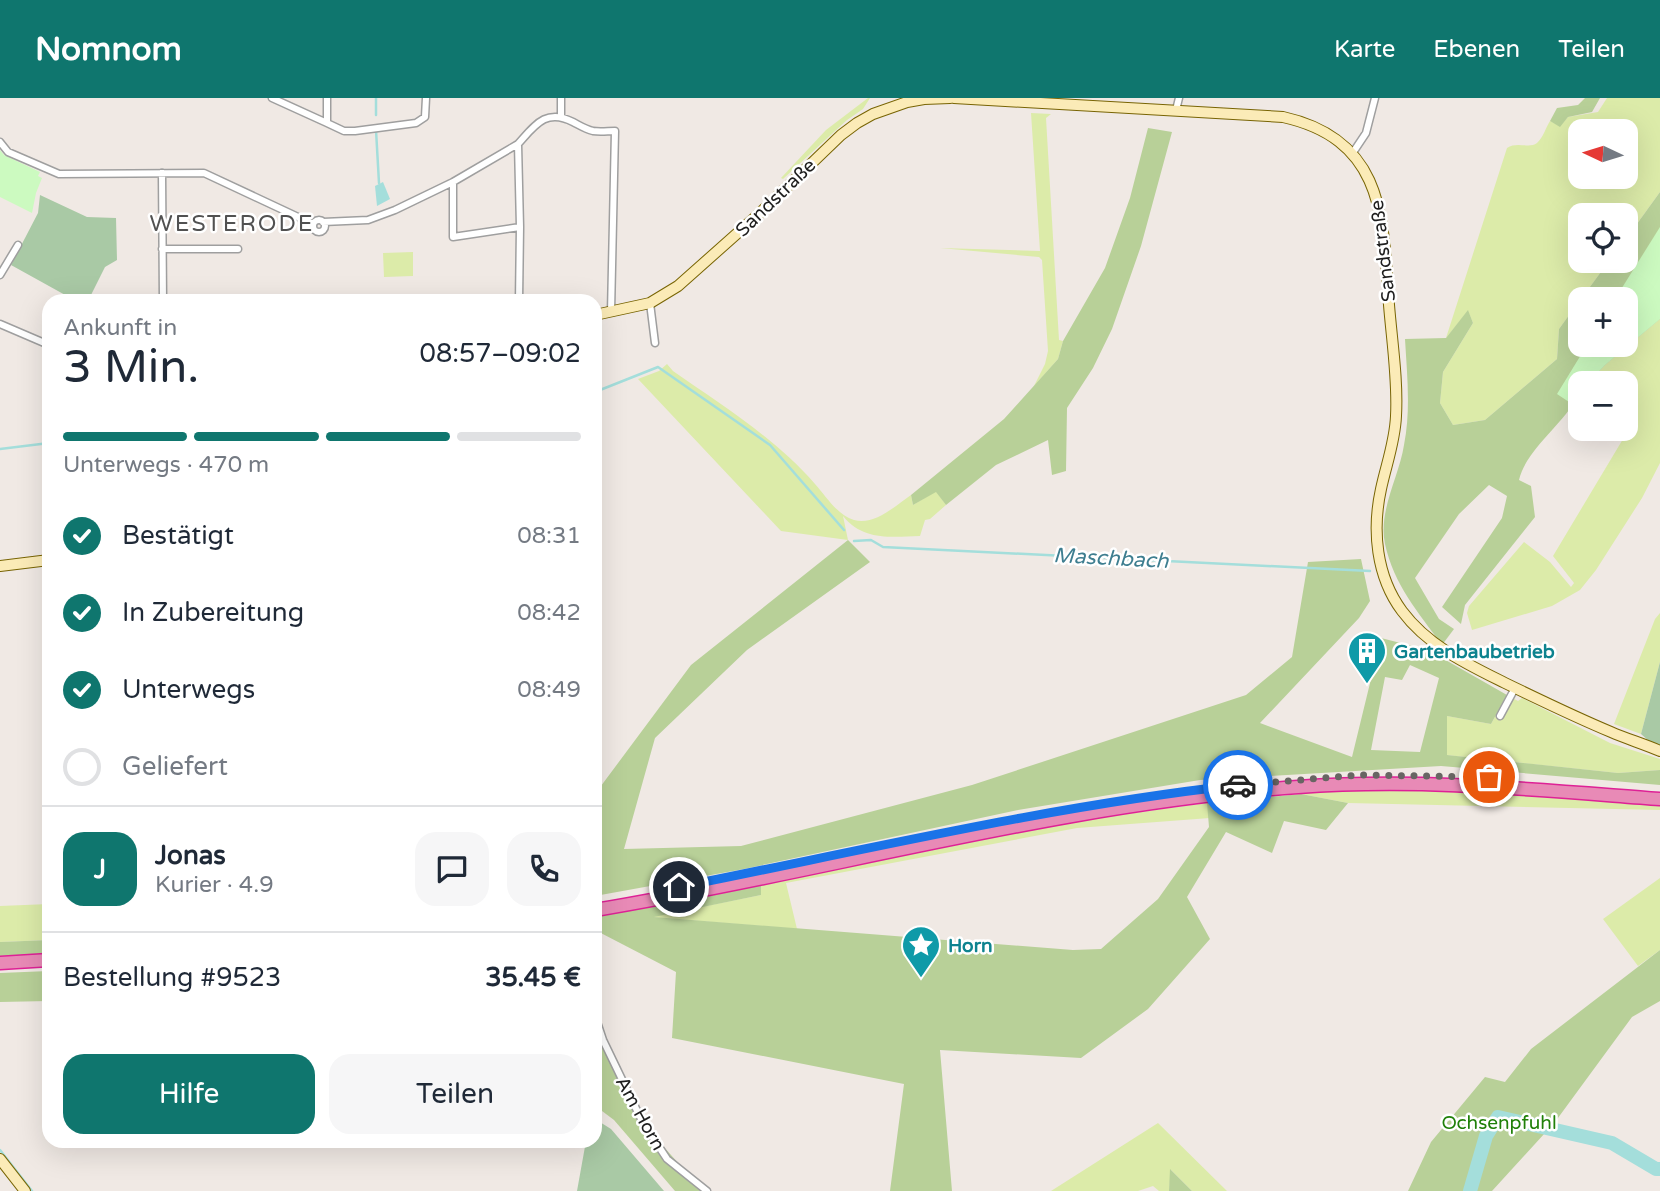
<!DOCTYPE html>
<html lang="de">
<head>
<meta charset="utf-8">
<style>
  :root { --surface:#fff; --page:#f6f6f7; --text:#1f2937; --muted:#747a83; --line:#e0e1e3; --accent:#0f766e }
  body { margin:0; font-family:"Varela Round",sans-serif; background:var(--page); color:var(--text); height:100vh; display:flex; flex-direction:column; font-size:26px; white-space:nowrap }
  * { box-sizing:border-box; margin:0 }
  p { font-size:23px; color:var(--muted) }
  .icon { flex:none; width:38px; height:38px; fill:none; stroke:currentColor; stroke-width:2; stroke-linecap:round; stroke-linejoin:round }
  .map { position:relative; flex:1; overflow:hidden }
  .side { position:absolute; left:42px; top:196px; width:560px; height:854px; display:flex; flex-direction:column; background:var(--surface); border-radius:21px; box-shadow:0 7px 28px #0002 }
  .side>* { flex:none }
  .needle { width:46px; rotate:274deg }
  .controls { position:absolute; left:1568px; top:21px; display:grid; gap:14px }
  .controls a { display:grid; place-items:center; width:70px; height:70px; border-radius:14px; background:var(--surface); box-shadow:0 7px 28px #0002; font-size:35px }
  .pin { position:absolute; display:grid; place-items:center; width:60px; height:60px; color:#fff; margin:-30px; border:4px solid #fff; border-radius:50%; box-shadow:0 2px 7px #0007 }
  .courier { position:absolute; display:grid; place-items:center; width:70px; height:70px; margin:-35px; border:5px solid #1a73e8; border-radius:50%; background:#fff; color:#222; box-shadow:0 2px 9px #0007 }
  .summary em { font-style:normal; font-weight:600 }
  .summary div { display:flex; flex-direction:column-reverse }
  .summary { display:flex; align-items:center; justify-content:space-between; height:119px; padding:0 21px }
  h1 { font-size:46px; font-weight:600; line-height:52px }
  .bar { display:grid; grid-template-columns:repeat(4,1fr); gap:10px 7px; align-content:center; height:84px; padding:0 21px }
  .bar i { height:9px; border-radius:5px; background:var(--line) }
  .bar .current { background:var(--accent) }
  .bar p { grid-column:span 4 }
  .line { display:flex; align-items:center; gap:18px; padding:0 21px; border-top:2px solid var(--line) }
  .line div { flex:1 }
  .round { display:grid; place-items:center; flex:none; width:74px; height:74px; border-radius:21px; background:var(--page) }
  ol { padding:0 21px; list-style:none }
  li { display:flex; align-items:center; gap:21px; height:77px }
  li p { margin-inline-start:auto }
  li .icon { padding:7px; border-radius:50%; background:var(--accent); color:#fff; stroke-width:4 }
  li:last-child { color:var(--muted) }
  li i { width:38px; height:38px; border:4px solid var(--line); border-radius:50% }
  .button { display:flex; gap:14px; margin-top:auto; padding:14px 21px }
  .button a { flex:1; height:80px; border-radius:21px; background:var(--accent); color:#fff; font-size:28px; font-weight:600; line-height:80px; text-align:center }
  .button a+a { background:var(--page); color:var(--text) }
  header { display:flex; align-items:center; gap:42px; box-sizing:border-box; height:98px; padding:0 35px; background:var(--accent); color:#fff }
  header strong { font-size:33px }
  nav { display:flex; gap:38px; margin-inline-start:auto; font-size:24px }
  .map>svg:first-child { display:block }
  .grass { fill:#dceba9; fill-rule:evenodd }
  .forest { fill:#b8d098; fill-rule:evenodd }
  .cemetery { fill:#a9c9a5 }
  .park { fill:#ccfac0 }
  .water { fill:#a4dedb }
  .lines { fill:none; stroke-linecap:round; stroke-linejoin:round }
  .stream { stroke:#a4dedb; stroke-width:2.5 }
  .river { stroke:#a4dedb; stroke-width:14 }
  .street-casing { stroke:#9f9f9f; stroke-width:9 }
  .secondary-casing { stroke:#786403; stroke-width:12 }
  .highway-casing { stroke:#de2196; stroke-width:15 }
  .street { stroke:#fff; stroke-width:6 }
  .secondary { stroke:#fbebb7; stroke-width:10 }
  .highway { stroke:#e88ab6; stroke-width:12 }
  .done { stroke:#686563; stroke-width:7; stroke-dasharray:0 12.6 }
  .route { stroke:#1a73e8; stroke-width:9 }
  .labels { text-anchor:middle; stroke-width:5; stroke-linejoin:round; paint-order:stroke }
  .street-label { font-size:19px; fill:#1e1e1e; stroke:#fff }
  .culture-label { font-size:19px; font-weight:bold; fill:#0d838f; stroke:#fff; text-anchor:start }
  .park-label { font-size:19px; fill:#208009; stroke:#fff }
  .water-label { font-size:21px; font-style:italic; fill:#3e7e90; stroke:#fff }
  .quarter-label { font-size:23px; letter-spacing:2px; fill:#515151; stroke:#fff }
</style>
</head>
<body>
<header>
<strong>Nomnom</strong>
<nav><a>Karte</a><a>Ebenen</a><a>Teilen</a></nav>
</header>
<div class="map">
<svg width="1660" height="1093" viewBox="0 0 1660 1093">
  <rect width="100%" height="100%" fill="#f0e9e4"/>
  <!-- grass -->
  <path class="grass" d="M868,0H870L863,11L847,22L783,81L781,80L826,32Z
    M1607,0H1660V94L1626,141V117H1580V163H1609L1559,231L1557,261L1485,322L1453,327L1440,305L1443,274L1473,225L1468,213L1446,240L1507,50C1517,43 1529,51 1537,45C1543,40 1546,29 1550,23L1560,28L1568,19L1598,14ZM1580,33H1626V79H1580Z
    M1031,15L1051,16L1046,20L1059,242L1063,243L1058,261L1034,288L1045,266L1048,253L1042,162L1039,159L940,150L1040,153Z
    M413,154V178L384,179L383,155Z
    M1660,221V365L1642,400L1596,472L1580,492L1552,508L1472,532L1467,515L1469,508L1524,444L1550,464L1571,489L1574,485L1553,458L1626,336L1618,331H1626V285H1588L1605,267Z
    M667,266L673,273C723,308 775,340 815,386C826,398 837,417 854,422C874,428 895,408 911,397L913,407L936,393L946,407L930,421L925,422L920,438C891,439 863,443 843,418L848,442L781,433L638,281L659,273Z
    M1660,515V564L1641,636L1614,626L1655,521Z
    M1507,597L1518,603L1522,600L1610,645L1660,661V672L1618,675L1446,657L1447,618L1491,626Z
    M1340,690L1440,692L1660,706V712L1348,705L1301,696Z
    M1207,705L1210,720L1077,730L786,785L797,831L651,819L761,797V787L1075,723Z
    M1660,780V852L1638,868L1603,821Z
    M49,806V842L0,844V808Z
    M1158,1025L1227,1093H1192L1171,1072L1169,1093H1159L1153,1088L1138,1093H1051Z"/>
  <!-- forest -->
  <path class="forest" d="M1585,0H1600L1592,14L1568,19L1560,29L1550,23L1557,10L1578,7Z
    M1148,30L1172,34L1141,148L1112,231L1093,270L1067,310L1066,373L1052,377L1048,342L996,367L946,407L936,394L913,407L911,397L1004,321L1058,261L1063,243L1105,170L1130,100Z
    M1660,94V221L1605,267L1588,285H1580C1580,316 1527,346 1519,382L1531,388L1535,419L1465,507L1461,526L1442,509L1502,420L1507,398L1489,387L1459,416L1415,480L1439,521L1454,531L1442,547C1418,514 1394,487 1385,446C1378,413 1399,379 1404,347C1411,312 1407,276 1405,241L1446,240L1468,212L1473,225L1443,274L1440,305L1453,327L1485,322L1557,261L1559,231L1580,202V247H1626V201H1581L1609,163H1626V141Z
    M848,442L870,464L747,552L655,640L624,751L741,748L972,687L1246,597L1292,559L1308,464L1361,461L1370,503L1359,520L1260,625L1352,659L1381,540L1428,552L1507,597L1491,626L1447,618V657L1618,675L1660,672V687L1441,668L1200,682L1018,712L744,771L595,798V696L691,567ZM1410,567L1439,580L1420,654L1371,652L1385,579L1402,582Z
    M1301,696L1348,705L1326,732L1284,723L1272,755L1226,734L1187,799L1210,841L1148,911L1081,960L940,952L952,1093H890L904,986L672,940L676,874L595,832V817L761,787V797L654,819L1073,852L1101,851L1158,801L1209,729L1207,705Z
    M49,842V856L0,858V844Z
    M1660,852V903L1632,919L1555,1024L1492,1093H1408L1431,1044L1485,979L1505,984L1531,951Z
    M49,873V903L0,904V875Z
    M595,927L655,1039L703,1093H675L614,1022L598,1010L595,997Z
    M1170,1071L1192,1093H1169Z"/>
  <!-- cemetery -->
  <path class="cemetery" d="M40,97L87,119L116,120L117,162L105,169L88,203H76L11,167L38,115Z
    M1660,564V653L1641,636Z
    M595,1021L611,1031L664,1093H577L586,1043H595Z"/>
  <!-- park -->
  <path class="park" d="M0,52L4,57L40,74L38,78L42,80L36,95L32,115L0,99Z
    M1660,129V221L1605,267L1588,285H1580V294L1572,306L1557,296L1587,247H1626V201H1615Z"/>
  <!-- water -->
  <path class="water" d="M383,84L390,101L377,108L375,88Z"/>
  <g class="lines">
    <!-- stream -->
    <path class="stream" d="M376,0V17
      M376,32L379,85
      M595,294L658,269L770,347L844,432
      M0,351L49,345
      M854,443L871,442L883,449L1370,473
      M0,1052L32,1093"/>
    <!-- river -->
    <path class="river" d="M1470,1093L1486,1038L1498,1019L1612,1045L1656,1071H1660"/>
    <defs>
      <path id="street" d="M272,0L327,25V0
        M1176,12L1179,0
        M561,18V0
        M327,25L344,33H355L416,25L425,19L426,0
        M0,44L8,54L59,76L204,75L313,126
        M1352,56L1366,35L1375,0
        M162,75L163,203
        M453,84L518,46
        M313 128a6 6 0 1 1 12 0a6 6 0 1 1-12 0Z
        M323,124L368,122L395,112L453,84V139L520,129L518,46C535,27 546,10 573,24C579,27 585,31 593,33C600,34 608,33 615,33L611,214
        M162,151H238
        M0,177L18,147
        M519,203L520,129
        M650,205L655,245
        M0,226L49,247
        M1500,618L1515,590
        M597,879V924L603,942L642,1023L667,1061L707,1093"/>
      <path id="secondary" d="M954,0L1283,19C1386,42 1383,122 1389,207C1392,244 1398,282 1396,318C1395,344 1386,367 1381,391C1372,432 1376,478 1402,513C1428,548 1467,566 1505,585C1540,602 1575,619 1611,634C1627,641 1644,646 1660,653
        M595,217L650,205L678,188L759,116L841,37L857,25L873,16L907,4L924,1L950,0
        M0,468L49,462
        M0,1061L25,1093"/>
      <path id="highway" d="M595,812C829,773 1060,706 1298,689C1420,680 1539,692 1660,701
        M0,865L49,862"/>
    </defs>
    <!-- street casing -->
    <use href="#street" class="street-casing"/>
    <!-- secondary casing -->
    <use href="#secondary" class="secondary-casing"/>
    <!-- highway casing -->
    <use href="#highway" class="highway-casing"/>
    <!-- street -->
    <use href="#street" class="street"/>
    <!-- secondary -->
    <use href="#secondary" class="secondary"/>
    <!-- highway -->
    <use href="#highway" class="highway"/>
  </g>
  <g class="lines">
    <!-- done -->
    <path class="done" d="M1238,687L1361,677L1489,679"/>
    <!-- route -->
    <path class="route" d="M679,789C865,752 1050,708 1238,687"/>
  </g>
  <!-- icons -->
  <defs>
    <symbol id="building-pin" viewBox="-11 -11 22 30"><path d="M0 17L-7.5 6A9.5 9.5 0 1 1 7.5 6Z" fill="#0f9aa8" stroke="#fff"/><path d="M-4-6H4V6H1V3H-1V6H-4ZM-2.5-4.3h1.7v1.8h-1.7ZM.8-4.3h1.7v1.8H.8ZM-2.5-1h1.7V.8h-1.7ZM.8-1h1.7V.8H.8Z" fill="#fff"/></symbol>
    <symbol id="sight-pin" viewBox="-11 -11 22 30"><path d="M0 17L-7.5 6A9.5 9.5 0 1 1 7.5 6Z" fill="#0f9aa8" stroke="#fff"/><path d="M0-6L1.8-2.2L6-1.7L2.9 1.2L3.7 5.4L0 3.3L-3.7 5.4L-2.9 1.2L-6-1.7L-1.8-2.2Z" fill="#fff"/></symbol>
  </defs>
  <g fill-rule="evenodd">
    <use href="#building-pin" x="1345" y="531" width="44" height="60"/>
    <use href="#sight-pin" x="899" y="825" width="44" height="60"/>
  </g>
  <g class="labels">
    <!-- street labels -->
    <g class="street-label">
      <text transform="translate(775 99) rotate(-44)" y="7">Sandstraße</text>
      <text transform="translate(1382 153) rotate(-97)" y="7">Sandstraße</text>
      <text transform="translate(641 1015) rotate(61)" y="7">Am Horn</text>
    </g>
    <!-- culture labels -->
    <g class="culture-label">
      <text x="1394" y="560">Gartenbaubetrieb</text>
      <text x="948" y="854">Horn</text>
    </g>
    <!-- park labels -->
    <g class="park-label">
      <text x="1499" y="1031">Ochsenpfuhl</text>
    </g>
    <!-- water labels -->
    <g class="water-label">
      <text transform="translate(1111 460) rotate(3)" y="7">Maschbach</text>
    </g>
    <!-- quarter labels -->
    <g class="quarter-label">
      <text x="232" y="133">WESTERODE</text>
    </g>
  </g>
</svg>
<div class="controls">
<a><svg class="needle" viewBox="-14 -14 28 28"><path d="M0-13l5 13h-10z" fill="#e53935"/><path d="M0 13l5-13h-10z" fill="#747a83"/></svg></a>
<a><svg class="icon" aria-label="locate" viewBox="0 0 24 24"><circle cx="12" cy="12" r="6"/><path d="M12 2v4M12 18v4M2 12h4M18 12h4"/></svg></a>
<a>+</a>
<a>−</a>
</div>
<div class="pin" style="left:1489px;top:679px;background:#ea580c"><svg class="icon" aria-label="bag" viewBox="0 0 24 24"><path d="M5 8h14l-1 12H6zM9 8a3 3 0 0 1 6 0"/></svg></div>
<div class="pin" style="left:679px;top:789px;background:#1f2937"><svg class="icon" aria-label="home" viewBox="0 0 24 24"><path d="M3 11l9-7 9 7M6 9v11h12V9"/></svg></div>
<div class="courier" style="left:1238px;top:687px"><svg class="icon" aria-label="car" viewBox="0 0 24 24"><path d="M5 17H2v-5l4-1 3-4h7l3 4 3 1v5h-3M9 17h6M6 11h13"/><circle cx="7" cy="17" r="2"/><circle cx="17" cy="17" r="2"/></svg></div>
<section class="side">
<div class="summary"><div><h1>3 Min.</h1><p>Ankunft in</p></div><em>08:57–09:02</em></div>
<div class="bar"><i class="current"></i><i class="current"></i><i class="current"></i><i></i><p>Unterwegs · 470 m</p></div>
<ol>
<li><svg class="icon" aria-label="check" viewBox="0 0 24 24"><path d="M5 12l5 5 9-10"/></svg>Bestätigt<p>08:31</p></li>
<li><svg class="icon" aria-label="check" viewBox="0 0 24 24"><path d="M5 12l5 5 9-10"/></svg>In Zubereitung<p>08:42</p></li>
<li><svg class="icon" aria-label="check" viewBox="0 0 24 24"><path d="M5 12l5 5 9-10"/></svg>Unterwegs<p>08:49</p></li>
<li><i></i>Geliefert</li>
</ol>
<div class="line" style="height:126px"><b class="round" style="background:var(--accent);color:#fff">J</b><div><b>Jonas</b><p>Kurier · 4.9</p></div><a class="round"><svg class="icon" aria-label="chat" viewBox="0 0 24 24"><path d="M4 5h16v11H9l-5 4z"/></svg></a><a class="round"><svg class="icon" aria-label="phone" viewBox="0 0 24 24"><path d="M5 4h4l2 5-3 2q2 4 5 5l2-3 5 2v4C11 20 4 13 5 4z"/></svg></a></div>
<div class="line" style="height:91px"><div>Bestellung #9523</div><b>35.45 €</b></div>
<div class="button"><a>Hilfe</a><a>Teilen</a></div>
</section>
</div>
</body>
</html>
